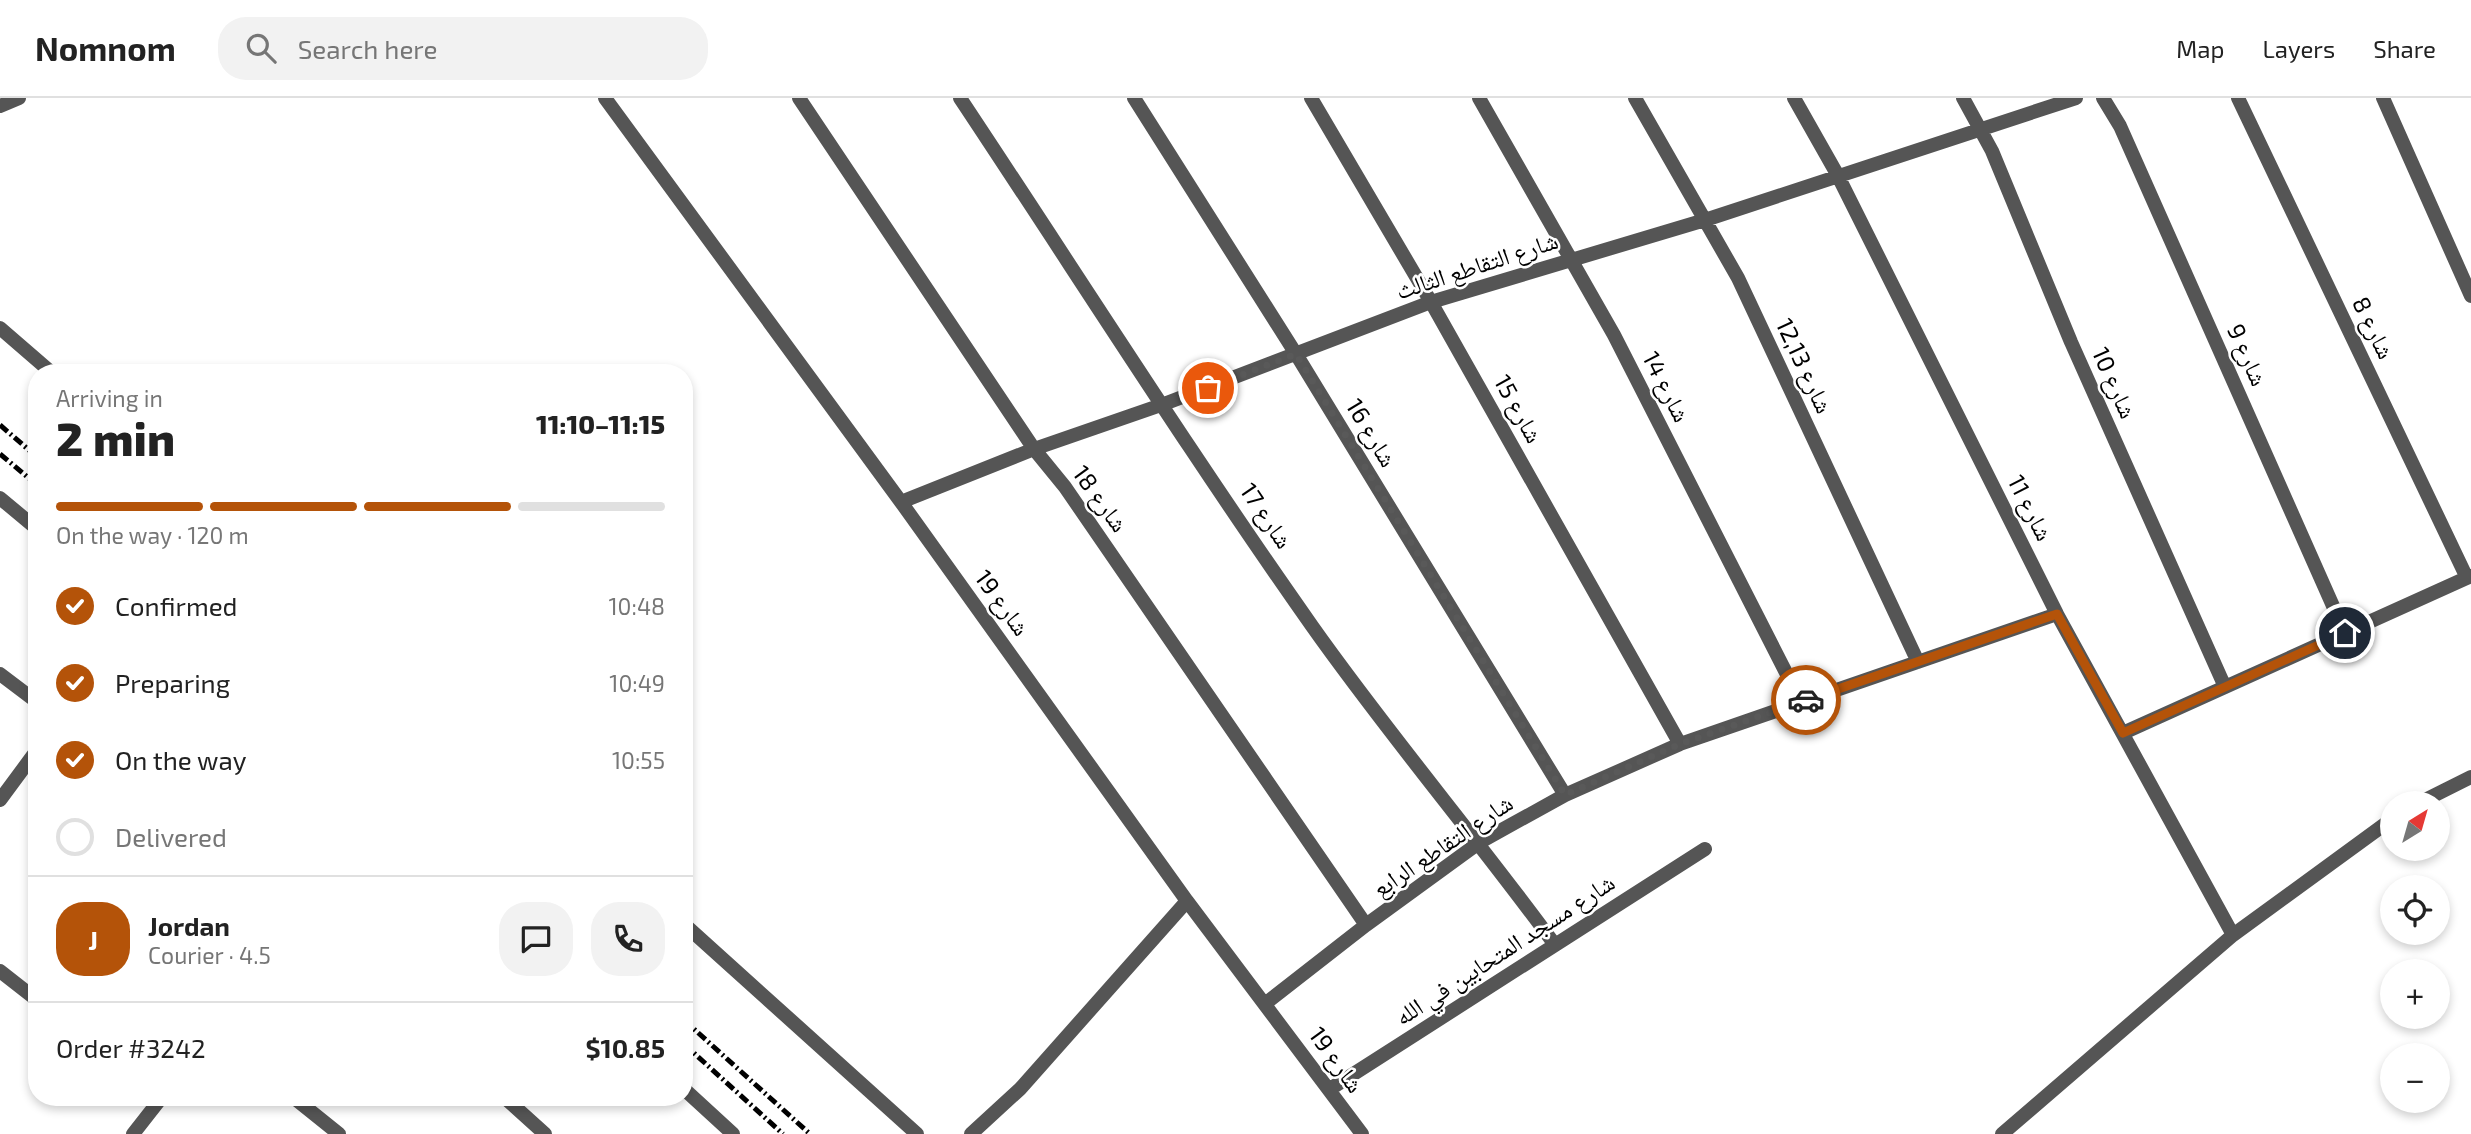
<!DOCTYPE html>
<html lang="en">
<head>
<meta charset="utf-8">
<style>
  :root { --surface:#fff; --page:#f2f2f2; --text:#222; --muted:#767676; --line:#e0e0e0; --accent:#b45309 }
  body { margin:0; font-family:"Exo 2","Noto Naskh Arabic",sans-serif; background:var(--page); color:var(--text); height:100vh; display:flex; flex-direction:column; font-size:26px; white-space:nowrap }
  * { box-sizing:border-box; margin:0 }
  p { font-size:23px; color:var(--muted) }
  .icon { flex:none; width:38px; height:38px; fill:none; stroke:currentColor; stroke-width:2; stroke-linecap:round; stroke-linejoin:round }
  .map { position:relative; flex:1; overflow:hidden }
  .drawer { position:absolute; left:28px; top:266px; width:665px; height:742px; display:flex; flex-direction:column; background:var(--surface); border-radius:28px; box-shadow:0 4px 10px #0003 }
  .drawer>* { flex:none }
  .needle { width:46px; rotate:37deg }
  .tools { position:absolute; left:2380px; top:693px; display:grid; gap:14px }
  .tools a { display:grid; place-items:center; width:70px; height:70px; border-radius:50%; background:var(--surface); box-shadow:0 4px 10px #0003; font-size:35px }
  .pin { position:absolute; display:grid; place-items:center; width:60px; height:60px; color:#fff; margin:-30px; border:4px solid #fff; border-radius:50%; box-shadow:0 2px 7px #0007 }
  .courier { position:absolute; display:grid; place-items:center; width:70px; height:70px; margin:-35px; border:5px solid #b45309; border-radius:50%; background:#fff; color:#222; box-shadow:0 2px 9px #0007 }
  .summary em { font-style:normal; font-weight:800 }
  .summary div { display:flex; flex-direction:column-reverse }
  .summary { display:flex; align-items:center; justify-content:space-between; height:119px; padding:0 28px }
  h1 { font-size:46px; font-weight:800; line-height:52px }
  .bar { display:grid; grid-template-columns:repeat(4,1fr); gap:10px 7px; align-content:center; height:84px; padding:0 28px }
  .bar i { height:9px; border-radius:5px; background:var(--line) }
  .bar .active { background:var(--accent) }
  .bar p { grid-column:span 4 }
  .line { display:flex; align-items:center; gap:18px; padding:0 28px; border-top:2px solid var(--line) }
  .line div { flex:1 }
  .round { display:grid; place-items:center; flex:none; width:74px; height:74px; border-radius:28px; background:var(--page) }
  ol { padding:0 28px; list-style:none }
  li { display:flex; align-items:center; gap:21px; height:77px }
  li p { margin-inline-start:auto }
  li .icon { padding:7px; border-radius:50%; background:var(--accent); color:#fff; stroke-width:4 }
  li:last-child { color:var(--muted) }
  li i { width:38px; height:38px; border:4px solid var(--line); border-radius:50% }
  header { display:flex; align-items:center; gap:42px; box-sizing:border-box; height:98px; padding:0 35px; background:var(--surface); border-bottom:2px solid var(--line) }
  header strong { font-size:33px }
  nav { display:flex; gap:38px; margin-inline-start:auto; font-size:24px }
  .search { width:490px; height:63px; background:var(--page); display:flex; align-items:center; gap:18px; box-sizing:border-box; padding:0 24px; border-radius:28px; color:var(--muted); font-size:26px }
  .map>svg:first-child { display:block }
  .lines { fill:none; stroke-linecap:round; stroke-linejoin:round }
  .street { stroke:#555; stroke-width:14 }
  .rail { stroke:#000; stroke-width:5; stroke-dasharray:10 3.5 2 3.5; stroke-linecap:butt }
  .done { stroke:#595959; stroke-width:7; stroke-dasharray:0 12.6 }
  .route { stroke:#b45309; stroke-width:9 }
  .labels { text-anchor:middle; stroke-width:5; stroke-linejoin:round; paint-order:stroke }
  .street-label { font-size:24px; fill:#000; stroke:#fff }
</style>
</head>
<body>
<header>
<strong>Nomnom</strong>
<div class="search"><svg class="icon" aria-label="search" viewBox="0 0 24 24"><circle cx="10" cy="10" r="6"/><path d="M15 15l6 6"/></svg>Search here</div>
<nav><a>Map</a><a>Layers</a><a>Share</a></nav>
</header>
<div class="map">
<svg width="2471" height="1036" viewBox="0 0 2471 1036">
  <rect width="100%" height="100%" fill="#fff"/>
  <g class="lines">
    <!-- street -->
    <path class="street" d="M605,0L901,404L1187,803L1362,1036
      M799,0L1034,351L1065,389L1366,827
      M960,0C1077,176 1190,355 1312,528C1389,637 1476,739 1555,847
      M1134,0L1296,256L1565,697
      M1311,0L1431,204L1680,646
      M1479,0L1614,237L1801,604
      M1635,0L1738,180L1918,564
      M1794,0L1837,76L2057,516L2233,837
      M1963,0L1992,53L2071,244L2225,589
      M2103,0L2120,28L2345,535
      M2238,0L2467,480
      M2383,0L2471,198
      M0,8L19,0
      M0,230L52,275
      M0,400L37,431
      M901,404L1034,351L1164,306L1431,204L1705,122L2076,0
      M0,576L37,604
      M2123,635L2471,478
      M0,702L37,652
      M2419,705L2471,679
      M684,826L917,1036
      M0,873L37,902
      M1266,905L1366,827L1480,744L1565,697L1680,646L2057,516
      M684,991L733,1036
      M1330,991L1705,751
      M293,999L339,1036
      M504,999L545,1036
      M133,1036L162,999
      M971,1036L1020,991L1187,803
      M2002,1036L2233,837L2392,721"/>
    <!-- rail -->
    <path class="rail" d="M0,327L37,359
      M0,356L37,387
      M684,922L810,1036
      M684,946L783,1036"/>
  </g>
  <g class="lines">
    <!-- done -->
    <path class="done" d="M1208,290L1296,256L1565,697L1680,646L1806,602"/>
    <!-- route -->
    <path class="route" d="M1806,602L2057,516L2123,635L2345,535"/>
  </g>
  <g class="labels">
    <!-- street labels -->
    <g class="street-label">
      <text transform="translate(1477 168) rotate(-18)" y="8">شارع التقاطع الثالث</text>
      <text transform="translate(2373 230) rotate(64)" y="8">شارع 8</text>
      <text transform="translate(2247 257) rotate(66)" y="8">شارع 9</text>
      <text transform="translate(1804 268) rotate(65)" y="8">شارع 12,13</text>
      <text transform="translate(2114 285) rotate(66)" y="8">شارع 10</text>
      <text transform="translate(1666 289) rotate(63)" y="8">شارع 14</text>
      <text transform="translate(1518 311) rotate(61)" y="8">شارع 15</text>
      <text transform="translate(1371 335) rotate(59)" y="8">شارع 16</text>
      <text transform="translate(1100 401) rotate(54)" y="8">شارع 18</text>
      <text transform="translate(2030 410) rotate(63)" y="8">شارع 11</text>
      <text transform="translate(1266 418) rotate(56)" y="8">شارع 17</text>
      <text transform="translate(1002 505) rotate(54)" y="8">شارع 19</text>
      <text transform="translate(1443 748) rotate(-34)" y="8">شارع التقاطع الرابع</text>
      <text transform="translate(1505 852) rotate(-33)" y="8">شارع مسجد المتحابين في الله</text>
      <text transform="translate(1336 962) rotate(54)" y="8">شارع 19</text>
    </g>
  </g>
</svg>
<div class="tools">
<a><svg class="needle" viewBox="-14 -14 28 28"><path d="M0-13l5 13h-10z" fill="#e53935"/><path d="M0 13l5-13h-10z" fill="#767676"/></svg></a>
<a><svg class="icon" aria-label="locate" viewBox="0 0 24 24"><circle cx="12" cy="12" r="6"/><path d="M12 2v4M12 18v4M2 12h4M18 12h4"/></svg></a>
<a>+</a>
<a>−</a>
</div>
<div class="pin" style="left:1208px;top:290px;background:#ea580c"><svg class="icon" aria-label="bag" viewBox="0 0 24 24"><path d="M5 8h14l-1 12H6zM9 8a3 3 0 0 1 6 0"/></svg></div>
<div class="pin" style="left:2345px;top:535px;background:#1f2937"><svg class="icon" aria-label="home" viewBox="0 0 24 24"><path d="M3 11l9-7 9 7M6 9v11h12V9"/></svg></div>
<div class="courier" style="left:1806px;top:602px"><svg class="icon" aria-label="car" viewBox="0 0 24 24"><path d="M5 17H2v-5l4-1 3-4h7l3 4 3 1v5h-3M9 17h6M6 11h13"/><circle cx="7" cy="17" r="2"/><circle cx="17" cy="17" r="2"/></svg></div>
<section class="drawer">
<div class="summary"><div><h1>2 min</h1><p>Arriving in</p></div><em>11:10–11:15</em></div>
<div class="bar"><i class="active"></i><i class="active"></i><i class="active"></i><i></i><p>On the way · 120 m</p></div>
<ol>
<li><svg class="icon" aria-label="check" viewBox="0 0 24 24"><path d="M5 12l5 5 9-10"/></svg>Confirmed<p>10:48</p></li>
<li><svg class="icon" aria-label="check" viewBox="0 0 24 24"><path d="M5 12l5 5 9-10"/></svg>Preparing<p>10:49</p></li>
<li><svg class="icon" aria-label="check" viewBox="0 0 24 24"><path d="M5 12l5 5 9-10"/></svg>On the way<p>10:55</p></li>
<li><i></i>Delivered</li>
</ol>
<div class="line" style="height:126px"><b class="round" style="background:var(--accent);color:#fff">J</b><div><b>Jordan</b><p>Courier · 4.5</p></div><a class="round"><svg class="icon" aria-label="chat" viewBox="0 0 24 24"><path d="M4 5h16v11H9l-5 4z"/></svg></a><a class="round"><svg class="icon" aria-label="phone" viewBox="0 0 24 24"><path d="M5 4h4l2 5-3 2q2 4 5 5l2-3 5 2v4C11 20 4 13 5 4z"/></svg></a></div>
<div class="line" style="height:91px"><div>Order #3242</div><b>$10.85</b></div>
</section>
</div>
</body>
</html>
